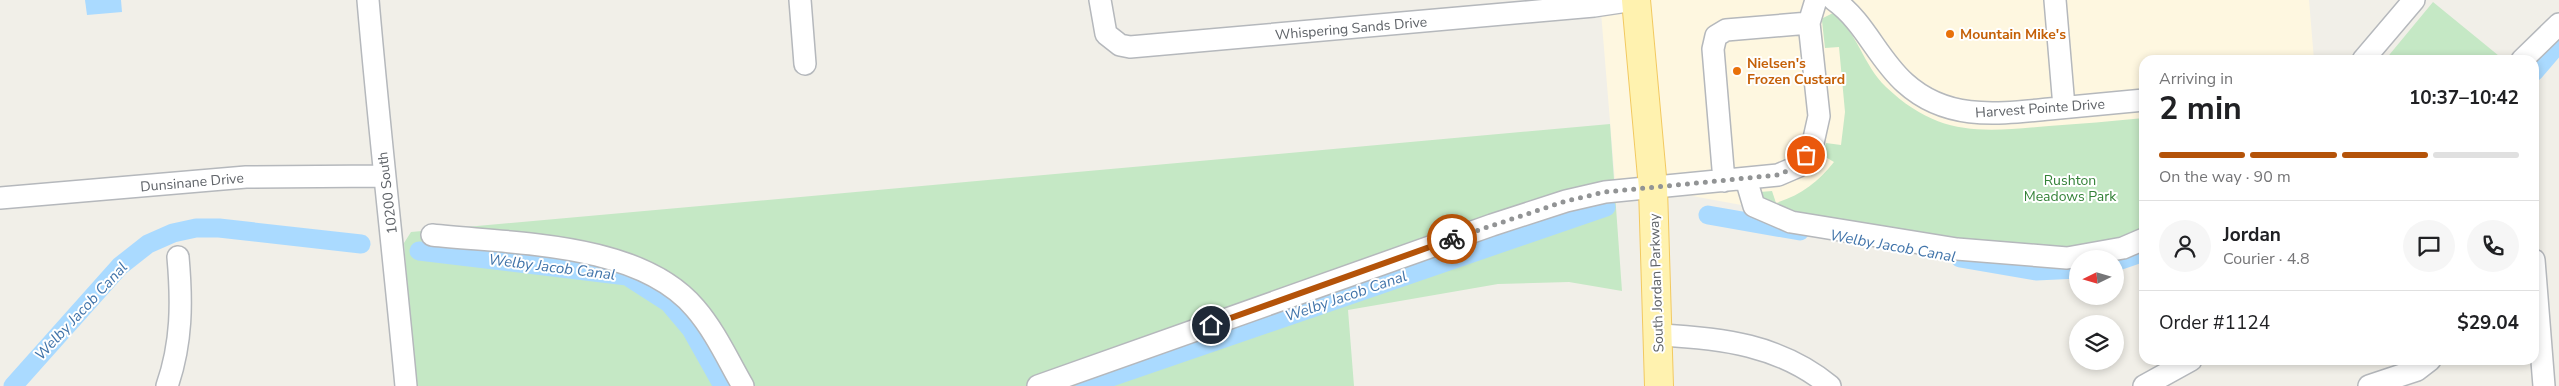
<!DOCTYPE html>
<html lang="en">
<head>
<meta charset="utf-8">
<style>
  :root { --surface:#fff; --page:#f6f6f6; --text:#202124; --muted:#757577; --line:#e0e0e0; --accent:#b45309 }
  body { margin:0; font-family:"Nunito Sans",sans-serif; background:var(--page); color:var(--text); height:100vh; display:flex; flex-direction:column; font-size:19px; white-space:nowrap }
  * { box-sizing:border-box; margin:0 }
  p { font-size:16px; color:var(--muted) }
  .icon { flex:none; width:28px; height:28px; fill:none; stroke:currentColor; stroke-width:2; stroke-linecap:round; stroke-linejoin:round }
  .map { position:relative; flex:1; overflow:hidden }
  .drawer { position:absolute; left:2139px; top:55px; width:400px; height:310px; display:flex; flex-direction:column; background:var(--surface); border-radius:15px; box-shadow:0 2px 8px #0003 }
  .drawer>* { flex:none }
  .needle { width:32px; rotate:265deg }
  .buttons { position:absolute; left:2069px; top:250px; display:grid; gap:10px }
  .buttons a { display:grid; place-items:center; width:55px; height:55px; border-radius:50%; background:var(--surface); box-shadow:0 2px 8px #0003; font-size:25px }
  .pin { position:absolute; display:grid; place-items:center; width:42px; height:42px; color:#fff; margin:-21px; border:2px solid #fff; border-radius:50%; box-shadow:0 1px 5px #0007 }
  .courier { position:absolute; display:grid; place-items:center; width:50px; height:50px; margin:-25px; border:4px solid #b45309; border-radius:50%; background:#fff; color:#222; box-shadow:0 1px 6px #0007 }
  .head em { font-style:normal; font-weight:700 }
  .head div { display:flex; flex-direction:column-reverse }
  .head { display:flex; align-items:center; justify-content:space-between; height:85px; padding:0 20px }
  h1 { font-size:32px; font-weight:700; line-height:38px }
  .bar { display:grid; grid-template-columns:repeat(4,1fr); gap:8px 5px; align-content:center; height:60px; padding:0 20px }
  .bar i { height:6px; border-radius:4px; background:var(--line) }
  .bar .selected { background:var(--accent) }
  .bar p { grid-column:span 4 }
  .line { display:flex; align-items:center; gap:12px; padding:0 20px; border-top:1px solid var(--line) }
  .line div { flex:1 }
  .round { display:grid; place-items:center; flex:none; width:52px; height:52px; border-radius:26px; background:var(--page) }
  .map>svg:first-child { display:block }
  .commercial { fill:#fef7e0 }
  .green { fill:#c5e8c5 }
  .water { fill:#aadaff }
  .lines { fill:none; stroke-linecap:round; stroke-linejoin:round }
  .canal { stroke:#aadaff; stroke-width:19 }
  .minor-casing { stroke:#b5b8bc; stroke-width:24 }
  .major-casing { stroke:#f2c960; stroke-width:30 }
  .minor { stroke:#fff; stroke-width:21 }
  .major { stroke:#fff2af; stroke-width:28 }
  .done { stroke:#929495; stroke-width:5; stroke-dasharray:0 9 }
  .route { stroke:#b45309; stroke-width:6 }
  .food-dot { fill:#e8710a; stroke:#fff; stroke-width:2 }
  .labels { text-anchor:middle; stroke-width:4; stroke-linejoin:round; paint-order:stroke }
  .street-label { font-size:14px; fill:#5f6368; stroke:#fff }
  .food-label { font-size:14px; font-weight:bold; fill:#c56008; stroke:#fff; text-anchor:start }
  .park-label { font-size:14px; fill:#348238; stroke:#fff }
  .water-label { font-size:15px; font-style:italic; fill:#4174aa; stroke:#fff }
</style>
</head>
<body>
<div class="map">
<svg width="2559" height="386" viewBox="0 0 2559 386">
  <rect width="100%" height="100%" fill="#f1efe8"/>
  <!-- commercial -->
  <path class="commercial" d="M1600,0H2309L2314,60H2144V231L1929,239L1615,182Z"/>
  <!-- green -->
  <path class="green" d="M2433,2L2504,60H2385Z
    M1833,13C1858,33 1863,65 1886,87C1939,137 1981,132 2049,126C2080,124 2112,121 2144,118V231L2081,250L1929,239L1771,208L1758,195L1760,192L1772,191L1776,203C1801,195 1818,182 1834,162L1822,155L1826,143L1841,145L1845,112L1839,47L1825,48L1822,21L1823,18Z
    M1610,124L1622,291L1569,282L1498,284L1348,310L1354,386H416L404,243L411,232Z"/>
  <!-- water -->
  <path class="water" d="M85,0H121L122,12L87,15Z"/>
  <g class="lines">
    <!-- canal -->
    <path class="canal" d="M2534,72L2559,43
      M1708,215L1800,231
      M419,251L627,276L669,303L691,329L723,386
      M1960,258L2036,271L2078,269
      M2115,262L2144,252
      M13,386L120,266L148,244L173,233L196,228H219L361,244
      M1085,386L1606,207"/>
    <defs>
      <path id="minor" d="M368,0C379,129 394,257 406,386
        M800,0L805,64
        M1100,0L1106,34L1120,45L1130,47L1594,6L1634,0
        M1834,0C1865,22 1877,58 1905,83C1947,121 1997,114 2049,109C2081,106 2112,103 2144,100
        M2055,0L2064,107
        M2363,60L2414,0
        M2522,60L2559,24
        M1746,179L1754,206L1791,222L1957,249L2067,258L2123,248L2144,239
        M1724,181L1713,49L1716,36L1726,30L1809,23
        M0,198L246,177L384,176
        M432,235C514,244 639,242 695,308C715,331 728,360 743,386
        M2534,260L2544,386
        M1659,335C1722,338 1780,345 1830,386
        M167,386C182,343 182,302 178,257
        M1038,386L1492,225L1566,201L1605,192L1778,175L1799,166L1813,143L1819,116L1809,23L1816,0
        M2144,386L2191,360
        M2369,386L2417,370L2430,360"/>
      <path id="major" d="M1636,0L1653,188L1659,386"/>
    </defs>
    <!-- minor casing -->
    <use href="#minor" class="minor-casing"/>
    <!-- major casing -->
    <use href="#major" class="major-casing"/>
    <!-- minor -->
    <use href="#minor" class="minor"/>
    <!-- major -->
    <use href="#major" class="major"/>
  </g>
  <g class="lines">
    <!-- done -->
    <path class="done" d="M1452,239L1566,201L1605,192L1778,175L1799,166L1806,155"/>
    <!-- route -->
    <path class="route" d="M1211,325L1452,239"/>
  </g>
  <!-- markers -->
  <g class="food-dot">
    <circle cx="1950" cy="34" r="5"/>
    <circle cx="1737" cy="71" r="5"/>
  </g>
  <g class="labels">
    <!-- street labels -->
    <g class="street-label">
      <text transform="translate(1351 28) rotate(-5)" y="5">Whispering Sands Drive</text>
      <text transform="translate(2040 108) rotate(-4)" y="5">Harvest Pointe Drive</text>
      <text transform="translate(192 182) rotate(-5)" y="5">Dunsinane Drive</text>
      <text transform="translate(387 193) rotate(-97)" y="5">10200 South</text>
      <text transform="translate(1656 283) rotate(-92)" y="5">South Jordan Parkway</text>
    </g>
    <!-- food labels -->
    <g class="food-label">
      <text x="1960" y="39">Mountain Mike's</text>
      <text x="1747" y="68">Nielsen's<tspan x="1747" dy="16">Frozen Custard</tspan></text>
    </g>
    <!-- park labels -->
    <g class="park-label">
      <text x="2070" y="185">Rushton<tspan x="2070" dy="16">Meadows Park</tspan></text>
    </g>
    <!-- water labels -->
    <g class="water-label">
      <text transform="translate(1893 246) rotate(10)" y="5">Welby Jacob Canal</text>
      <text transform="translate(552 267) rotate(7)" y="5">Welby Jacob Canal</text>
      <text transform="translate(1346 296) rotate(-19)" y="5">Welby Jacob Canal</text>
      <text transform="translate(81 311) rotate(-47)" y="5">Welby Jacob Canal</text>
    </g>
  </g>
</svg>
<div class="buttons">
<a><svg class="needle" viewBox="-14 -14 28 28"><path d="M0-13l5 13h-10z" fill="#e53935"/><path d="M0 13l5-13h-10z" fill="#757577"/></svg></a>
<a><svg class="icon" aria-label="layers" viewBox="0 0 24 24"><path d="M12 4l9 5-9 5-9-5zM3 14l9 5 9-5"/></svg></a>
</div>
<div class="pin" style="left:1806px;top:155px;background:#ea580c"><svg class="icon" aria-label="bag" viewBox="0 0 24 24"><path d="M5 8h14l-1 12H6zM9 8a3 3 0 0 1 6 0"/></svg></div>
<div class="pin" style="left:1211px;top:325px;background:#1f2937"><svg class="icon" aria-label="home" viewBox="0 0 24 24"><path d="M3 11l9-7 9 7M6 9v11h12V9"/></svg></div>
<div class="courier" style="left:1452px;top:239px"><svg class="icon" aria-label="bike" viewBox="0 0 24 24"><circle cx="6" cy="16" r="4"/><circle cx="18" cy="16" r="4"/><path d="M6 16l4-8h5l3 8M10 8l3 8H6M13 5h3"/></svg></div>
<section class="drawer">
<div class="head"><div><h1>2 min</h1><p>Arriving in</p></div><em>10:37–10:42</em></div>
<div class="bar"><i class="selected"></i><i class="selected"></i><i class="selected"></i><i></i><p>On the way · 90 m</p></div>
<div class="line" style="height:90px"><a class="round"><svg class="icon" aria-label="person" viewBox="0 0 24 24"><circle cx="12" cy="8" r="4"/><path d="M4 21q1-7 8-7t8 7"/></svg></a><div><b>Jordan</b><p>Courier · 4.8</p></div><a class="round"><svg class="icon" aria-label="chat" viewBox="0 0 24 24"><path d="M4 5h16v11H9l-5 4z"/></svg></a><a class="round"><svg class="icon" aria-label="phone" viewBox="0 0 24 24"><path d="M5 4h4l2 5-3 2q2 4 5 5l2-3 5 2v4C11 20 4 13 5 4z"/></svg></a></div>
<div class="line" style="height:65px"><div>Order #1124</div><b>$29.04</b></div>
</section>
</div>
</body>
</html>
